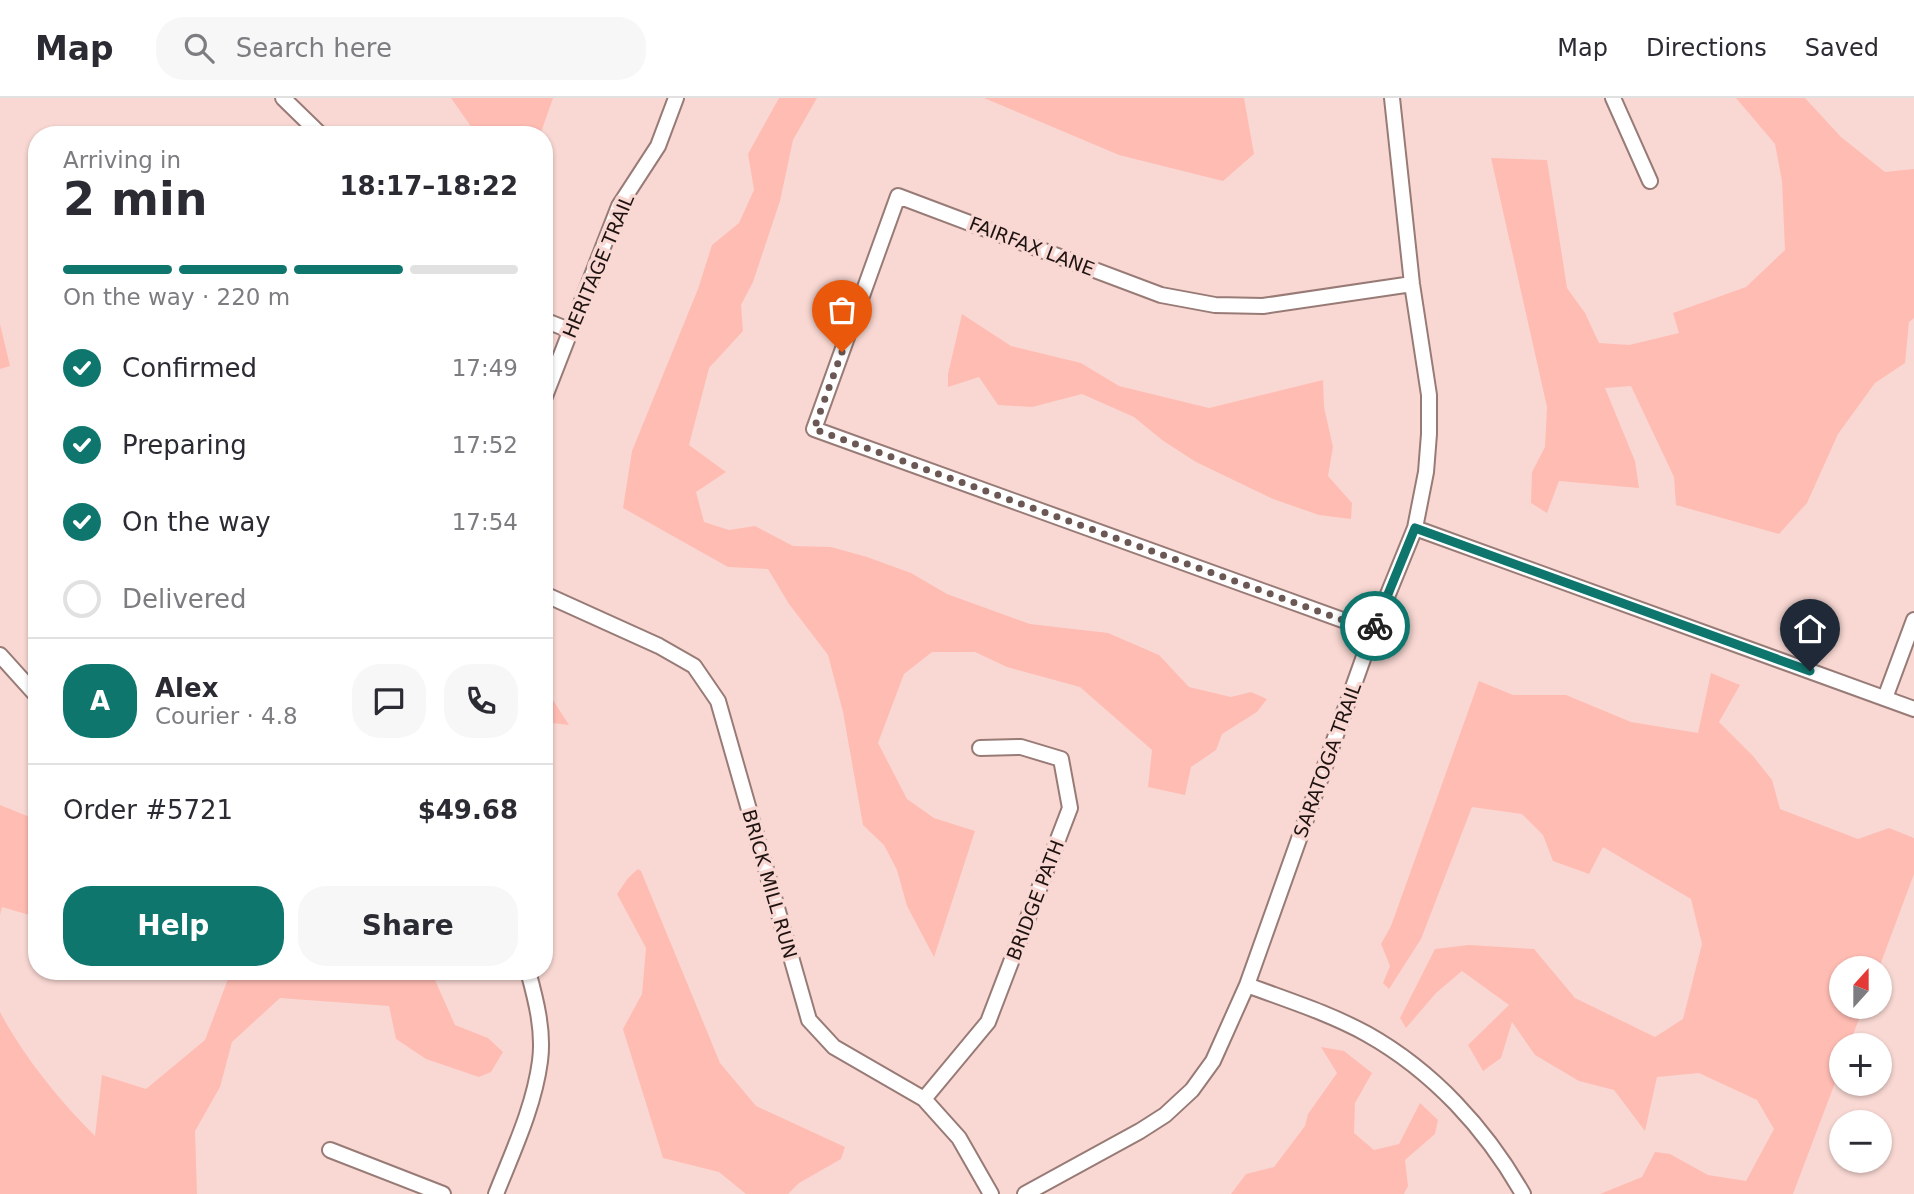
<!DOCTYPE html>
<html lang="en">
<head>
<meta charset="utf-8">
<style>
  :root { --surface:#fff; --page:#f7f7f7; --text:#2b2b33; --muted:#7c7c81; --line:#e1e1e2; --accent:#0f766e }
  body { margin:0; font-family:"DejaVu Sans",sans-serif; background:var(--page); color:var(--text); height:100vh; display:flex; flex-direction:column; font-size:26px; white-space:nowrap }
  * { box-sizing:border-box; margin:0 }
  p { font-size:23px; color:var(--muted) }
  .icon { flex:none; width:38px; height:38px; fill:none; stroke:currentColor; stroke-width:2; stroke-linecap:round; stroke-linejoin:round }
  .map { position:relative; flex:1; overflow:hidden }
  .sheet { position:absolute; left:28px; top:28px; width:525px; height:854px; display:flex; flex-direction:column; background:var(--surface); border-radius:28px; box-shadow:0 2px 5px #0004 }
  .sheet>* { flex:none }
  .needle { width:46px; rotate:21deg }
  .fabs { position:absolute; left:1829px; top:858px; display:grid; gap:14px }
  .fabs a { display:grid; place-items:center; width:63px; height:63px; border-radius:50%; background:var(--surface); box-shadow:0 2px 5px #0004; font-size:35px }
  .pin { position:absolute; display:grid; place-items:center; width:60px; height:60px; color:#fff; margin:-72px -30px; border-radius:50% 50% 50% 0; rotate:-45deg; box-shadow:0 0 7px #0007 }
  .pin .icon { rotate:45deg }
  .courier { position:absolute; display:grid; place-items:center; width:70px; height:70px; margin:-35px; border:5px solid #0f766e; border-radius:50%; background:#fff; color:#222; box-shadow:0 2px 9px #0007 }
  .head em { font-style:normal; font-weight:700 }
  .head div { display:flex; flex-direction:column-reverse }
  .head { display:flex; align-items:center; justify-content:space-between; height:119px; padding:0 35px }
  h1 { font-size:46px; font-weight:700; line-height:52px }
  .bar { display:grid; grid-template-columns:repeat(4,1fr); gap:10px 7px; align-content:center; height:84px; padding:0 35px }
  .bar i { height:9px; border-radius:5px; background:var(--line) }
  .bar .active { background:var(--accent) }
  .bar p { grid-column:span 4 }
  .line { display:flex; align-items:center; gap:18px; padding:0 35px; border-top:2px solid var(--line) }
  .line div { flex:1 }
  .round { display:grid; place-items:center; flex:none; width:74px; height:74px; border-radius:28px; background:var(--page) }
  ol { padding:0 35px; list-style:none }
  li { display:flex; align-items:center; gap:21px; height:77px }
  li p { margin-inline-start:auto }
  li .icon { padding:7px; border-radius:50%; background:var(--accent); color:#fff; stroke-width:4 }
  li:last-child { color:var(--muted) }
  li i { width:38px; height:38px; border:4px solid var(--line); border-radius:50% }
  .button { display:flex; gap:14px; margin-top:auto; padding:14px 35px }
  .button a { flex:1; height:80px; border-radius:28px; background:var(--accent); color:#fff; font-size:28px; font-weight:700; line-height:80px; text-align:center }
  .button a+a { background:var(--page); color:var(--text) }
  header { display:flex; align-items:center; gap:42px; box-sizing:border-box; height:98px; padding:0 35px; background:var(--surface); border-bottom:2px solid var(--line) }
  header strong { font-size:33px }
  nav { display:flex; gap:38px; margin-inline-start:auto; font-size:24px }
  .search { width:490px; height:63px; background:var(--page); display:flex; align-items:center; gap:18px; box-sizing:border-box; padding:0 24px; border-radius:28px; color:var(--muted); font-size:26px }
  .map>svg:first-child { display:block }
  .green { fill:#ffbcb3 }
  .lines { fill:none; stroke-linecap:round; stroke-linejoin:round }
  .street-casing { stroke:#987b76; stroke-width:18 }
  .street { stroke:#fff; stroke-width:14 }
  .done { stroke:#6b5855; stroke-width:7; stroke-dasharray:0 12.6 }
  .route { stroke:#0f766e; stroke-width:9 }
  .labels { text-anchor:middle; stroke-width:7; stroke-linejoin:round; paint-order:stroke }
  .street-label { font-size:19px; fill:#1e1311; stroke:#f9d8d3 }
</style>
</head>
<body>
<header>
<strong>Map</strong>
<div class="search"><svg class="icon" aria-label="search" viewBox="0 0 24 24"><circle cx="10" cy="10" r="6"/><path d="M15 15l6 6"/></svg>Search here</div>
<nav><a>Map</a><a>Directions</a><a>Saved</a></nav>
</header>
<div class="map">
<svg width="1914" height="1096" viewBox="0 0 1914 1096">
  <rect width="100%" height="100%" fill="#f9d8d3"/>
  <!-- green -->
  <path class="green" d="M451,0H553L540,37H477Z
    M779,0H817L793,42L780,103L753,184L741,207L743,233L709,270L689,347L726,374L696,394L704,424L729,432L755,428L793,448L831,449L867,459L911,475L947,496L1030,526L1108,535L1159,557L1189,589L1231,599L1251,594L1267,601L1257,614L1222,636L1216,652L1191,669L1185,697L1148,689L1152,652L1080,589L1007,569L975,554H932L904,576L878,645L907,701L934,720L975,733L934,859L907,808L897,772L884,747L863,727L843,614L828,557L789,506L768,471L728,469L623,410L632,353L698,191L712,147L739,125L754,92L748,56Z
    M984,0H1244L1254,56L1223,83L1119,57Z
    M1736,0H1805L1841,39L1885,74L1914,71V220L1909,224L1905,265L1875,285L1838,336L1807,405L1779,436L1676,407L1674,379L1631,288L1605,290L1635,363L1639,390L1559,383L1547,415L1531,405L1532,374L1545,349L1547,309L1491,60L1547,62L1567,190L1585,215L1599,245L1629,247L1679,235L1673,215L1746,189L1785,152L1782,83L1775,46Z
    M962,216L1011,248L1081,265L1119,288L1209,310L1323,282L1324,309L1333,349L1328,378L1352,405L1351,421L1319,417L1273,401L1196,364L1162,342L1134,319L1082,296L1032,309L998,307L979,279L948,289V276Z
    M0,226L10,268L0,271Z
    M1711,575L1740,587L1719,624L1753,658L1772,682L1780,711L1858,741L1889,730L1914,740V776L1879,870H1841V908H1864L1849,947H1841V969L1793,1096H1600L1642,1079L1655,1054L1670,1056L1708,1077L1746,1083L1774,1031L1757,1002L1699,975L1657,979L1645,1033L1614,992L1579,983L1535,957L1512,924L1501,960L1483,973L1468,947L1509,907L1462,873L1436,895L1406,930L1400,920L1435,851L1469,847L1534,851L1575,900L1655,939L1683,921L1702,846L1691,801L1603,749L1589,776L1553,763L1543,737L1522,716L1472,709L1421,841L1389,891L1383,885L1390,868L1381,846L1391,828L1479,583L1513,597H1566L1631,624L1698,635Z
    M544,597L551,599L569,627L544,624Z
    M0,707L37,722V809L33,818L2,809L0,817Z
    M638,771L641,773L720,965L756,1008L845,1049L841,1061L799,1085L788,1096H746L719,1074L663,1060L623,931L642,896L646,850L617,796L628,780Z
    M231,873H431L455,927L488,940L503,954L491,974L479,979L426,961L396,941L389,908L280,900L232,944L220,989L195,1033L197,1096H0V914C24,959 59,1002 95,1038L102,977L146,991L205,942Z
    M1321,949L1344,953L1372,975L1355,1005L1354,1035L1374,1052L1399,1046L1420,1005L1438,1022L1435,1036L1405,1062L1408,1088L1404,1096H1231L1246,1076L1274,1069L1305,1028L1308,1016L1337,975Z"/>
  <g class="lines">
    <defs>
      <path id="street" d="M283,0L321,37
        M1613,0L1650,83
        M544,222L569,232
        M544,301L619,108L658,48L676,0
        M1415,430L1914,611
        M544,496L659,548L694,568L718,603L809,922L834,949L924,1001L959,1040L991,1096
        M1373,533L814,331L898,98L1161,197L1215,207L1263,208L1412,186
        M0,557L37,598
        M1885,600L1914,522
        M1247,887C1287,902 1329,915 1367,936C1433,973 1486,1031 1523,1096
        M924,1001L988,924L1070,710L1061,661L1021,649L980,650
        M330,1052L443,1096
        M496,1096C513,1053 534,1009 540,963C544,933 536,902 528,873
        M1025,1096L1140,1033L1165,1017L1192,992L1213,963L1247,887L1373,533L1415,430L1426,374L1429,336V297L1412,186L1392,0"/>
    </defs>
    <!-- street casing -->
    <use href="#street" class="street-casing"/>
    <!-- street -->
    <use href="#street" class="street"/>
  </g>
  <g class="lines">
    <!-- done -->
    <path class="done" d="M842,254L814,331L1373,533L1375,528"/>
    <!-- route -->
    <path class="route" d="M1375,528L1415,430L1810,573"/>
  </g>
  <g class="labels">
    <!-- street labels -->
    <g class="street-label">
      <text transform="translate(1032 148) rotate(21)" y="7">FAIRFAX LANE</text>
      <text transform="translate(598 168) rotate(-67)" y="7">HERITAGE TRAIL</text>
      <text transform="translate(1327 662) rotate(-70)" y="7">SARATOGA TRAIL</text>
      <text transform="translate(770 786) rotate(74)" y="7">BRICK MILL RUN</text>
      <text transform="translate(1035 802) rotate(-69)" y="7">BRIDGE PATH</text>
    </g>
  </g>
</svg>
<div class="fabs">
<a><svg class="needle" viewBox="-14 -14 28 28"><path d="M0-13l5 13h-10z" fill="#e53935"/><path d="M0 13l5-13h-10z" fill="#7c7c81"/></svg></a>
<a>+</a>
<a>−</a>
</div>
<div class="pin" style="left:842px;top:254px;background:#ea580c"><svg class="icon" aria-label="bag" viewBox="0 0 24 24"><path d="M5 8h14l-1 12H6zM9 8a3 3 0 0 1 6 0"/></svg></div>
<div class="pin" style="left:1810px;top:573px;background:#1f2937"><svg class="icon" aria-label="home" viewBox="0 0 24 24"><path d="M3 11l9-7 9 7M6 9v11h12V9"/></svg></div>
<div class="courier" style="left:1375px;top:528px"><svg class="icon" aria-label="bike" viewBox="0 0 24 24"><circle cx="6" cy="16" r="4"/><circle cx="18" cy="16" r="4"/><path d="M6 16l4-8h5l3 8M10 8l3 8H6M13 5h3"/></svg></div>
<section class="sheet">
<div class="head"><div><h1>2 min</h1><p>Arriving in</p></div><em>18:17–18:22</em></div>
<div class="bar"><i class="active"></i><i class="active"></i><i class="active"></i><i></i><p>On the way · 220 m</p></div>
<ol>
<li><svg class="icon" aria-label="check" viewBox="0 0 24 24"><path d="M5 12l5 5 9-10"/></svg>Confirmed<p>17:49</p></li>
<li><svg class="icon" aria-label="check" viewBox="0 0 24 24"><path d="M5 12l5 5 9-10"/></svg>Preparing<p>17:52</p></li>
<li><svg class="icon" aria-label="check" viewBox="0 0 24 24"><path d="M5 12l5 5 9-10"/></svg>On the way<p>17:54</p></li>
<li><i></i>Delivered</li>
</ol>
<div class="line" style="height:126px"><b class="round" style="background:var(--accent);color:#fff">A</b><div><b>Alex</b><p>Courier · 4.8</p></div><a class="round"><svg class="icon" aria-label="chat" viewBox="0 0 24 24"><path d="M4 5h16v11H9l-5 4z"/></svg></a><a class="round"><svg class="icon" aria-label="phone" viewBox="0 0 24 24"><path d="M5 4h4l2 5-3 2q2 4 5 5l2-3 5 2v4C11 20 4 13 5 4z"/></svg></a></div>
<div class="line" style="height:91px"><div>Order #5721</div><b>$49.68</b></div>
<div class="button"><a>Help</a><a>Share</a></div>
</section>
</div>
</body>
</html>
